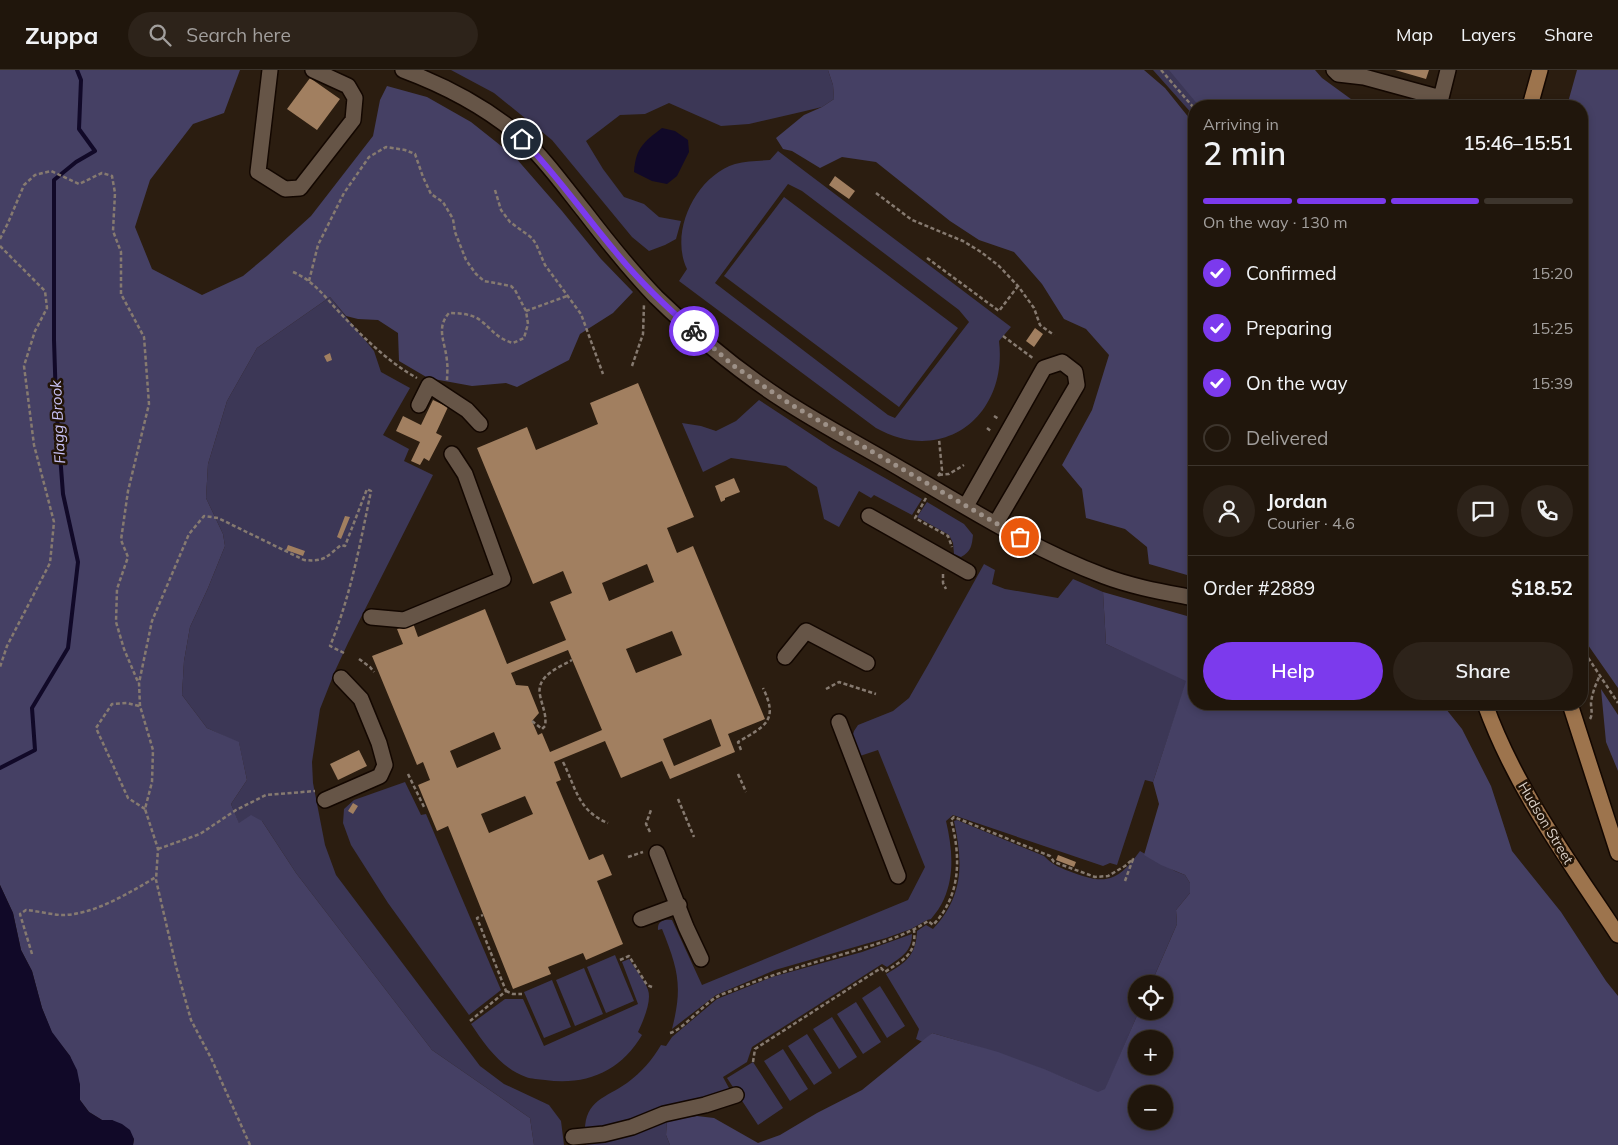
<!DOCTYPE html>
<html lang="en">
<head>
<meta charset="utf-8">
<style>
  :root { --surface:#20160c; --page:#2d231a; --text:#f1f3f6; --muted:#a29f9d; --line:#3d352d; --accent:#7c3aed }
  body { margin:0; font-family:Mulish,sans-serif; background:var(--page); color:var(--text); height:100vh; display:flex; flex-direction:column; font-size:19px; white-space:nowrap }
  * { box-sizing:border-box; margin:0 }
  p { font-size:16px; color:var(--muted) }
  .icon { flex:none; width:28px; height:28px; fill:none; stroke:currentColor; stroke-width:2; stroke-linecap:round; stroke-linejoin:round }
  .map { position:relative; flex:1; overflow:hidden }
  .side { position:absolute; left:1188px; top:30px; width:400px; height:610px; display:flex; flex-direction:column; background:var(--surface); border-radius:20px; box-shadow:0 2px 8px #0003,0 0 0 1px var(--line) }
  .side>* { flex:none }
  .fabs { position:absolute; left:1128px; top:905px; display:grid; gap:10px }
  .fabs a { display:grid; place-items:center; width:45px; height:45px; border-radius:50%; background:var(--surface); box-shadow:0 2px 8px #0003,0 0 0 1px var(--line); font-size:25px }
  .pin { position:absolute; display:grid; place-items:center; width:42px; height:42px; color:#fff; margin:-21px; border:2px solid #fff; border-radius:50%; box-shadow:0 1px 5px #0007 }
  .courier { position:absolute; display:grid; place-items:center; width:50px; height:50px; margin:-25px; border:4px solid #7c3aed; border-radius:50%; background:#fff; color:#222; box-shadow:0 1px 6px #0007 }
  .head em { font-style:normal; font-weight:600 }
  .head div { display:flex; flex-direction:column-reverse }
  .head { display:flex; align-items:center; justify-content:space-between; height:85px; padding:0 15px }
  h1 { font-size:32px; font-weight:600; line-height:38px }
  .bar { display:grid; grid-template-columns:repeat(4,1fr); gap:8px 5px; align-content:center; height:60px; padding:0 15px }
  .bar i { height:6px; border-radius:4px; background:var(--line) }
  .bar .current { background:var(--accent) }
  .bar p { grid-column:span 4 }
  .line { display:flex; align-items:center; gap:12px; padding:0 15px; border-top:1px solid var(--line) }
  .line div { flex:1 }
  .round { display:grid; place-items:center; flex:none; width:52px; height:52px; border-radius:26px; background:var(--page) }
  ol { padding:0 15px; list-style:none }
  li { display:flex; align-items:center; gap:15px; height:55px }
  li p { margin-inline-start:auto }
  li .icon { padding:5px; border-radius:50%; background:var(--accent); color:#fff; stroke-width:4 }
  li:last-child { color:var(--muted) }
  li i { width:28px; height:28px; border:2px solid var(--line); border-radius:50% }
  .button { display:flex; gap:10px; margin-top:auto; padding:10px 15px }
  .button a { flex:1; height:58px; border-radius:30px; background:var(--accent); color:#fff; font-size:20px; font-weight:600; line-height:58px; text-align:center }
  .button a+a { background:var(--page); color:var(--text) }
  header { display:flex; align-items:center; gap:30px; box-sizing:border-box; height:70px; padding:0 25px; background:var(--surface); border-bottom:1px solid var(--line) }
  header strong { font-size:24px }
  nav { display:flex; gap:28px; margin-inline-start:auto; font-size:18px }
  .search { width:350px; height:45px; background:var(--page); display:flex; align-items:center; gap:12px; box-sizing:border-box; padding:0 18px; border-radius:28px; color:var(--muted); font-size:19px }
  .map>svg:first-child { display:block }
  .green { fill:#3c3756; fill-rule:evenodd }
  .forest { fill:#454064; fill-rule:evenodd }
  .water { fill:#110928 }
  .lines { fill:none; stroke-linecap:round; stroke-linejoin:round }
  .stream { stroke:#110928; stroke-width:4 }
  .building { fill:#a17f60; fill-rule:evenodd }
  .minor-casing { stroke:#130700; stroke-width:18 }
  .major-casing { stroke:#130700; stroke-width:18 }
  .path { stroke:#867a70; stroke-width:2.5; stroke-dasharray:4 2.5; stroke-linecap:butt }
  .minor { stroke:#665547; stroke-width:15 }
  .major { stroke:#9d744d; stroke-width:15 }
  .done { stroke:#9d9188; stroke-width:5; stroke-dasharray:0 9 }
  .route { stroke:#7c3aed; stroke-width:6 }
  .labels { text-anchor:middle; stroke-width:5; stroke-linejoin:round; paint-order:stroke }
  .street-label { font-size:14px; fill:#dad0c8; stroke:#221407 }
  .water-label { font-size:15px; font-style:italic; fill:#c8c2f6; stroke:#221407 }
</style>
</head>
<body>
<header>
<strong>Zuppa</strong>
<div class="search"><svg class="icon" aria-label="search" viewBox="0 0 24 24"><circle cx="10" cy="10" r="6"/><path d="M15 15l6 6"/></svg>Search here</div>
<nav><a>Map</a><a>Layers</a><a>Share</a></nav>
</header>
<div class="map">
<svg width="1618" height="1075" viewBox="0 0 1618 1075">
  <rect width="100%" height="100%" fill="#2b1d10"/>
  <!-- green -->
  <path class="green" d="M451,0H828L833,15L834,29L822,37L801,42L749,54L721,56L669,33L645,44L620,45L586,71L603,99L624,127L644,134L659,147L681,151L676,169L665,175L649,181L632,167L552,70L494,23Z
    M1153,0H1200L1229,36H1194V46Z
    M778,81L1011,257L999,271C1008,345 944,396 876,358L679,211L687,199C669,162 696,106 735,94C746,91 758,91 770,90ZM788,114L802,121L959,240L969,252L895,348L888,345L715,213Z
    M784,127L958,258L899,337L724,206Z
    M330,227L374,281L381,302L410,318L383,365L409,379L404,391L433,405L348,573L335,601L320,639L312,692L313,713L325,775L336,805L480,996L504,1014L549,1035L561,1051L564,1075H534L530,1048L432,980L296,803L262,751L239,754L231,734L247,710L239,673L207,658L182,625L184,591L190,557L208,518L225,476L223,464L206,428L208,394L227,331L257,278Z
    M759,330L832,378L922,429L912,445L874,425L871,428L859,421L839,457L824,449L817,417L786,396L731,388L703,402L682,353L701,356L716,361L736,351Z
    M927,432L964,454L973,465C972,475 971,482 961,487L954,484L953,473L949,465L917,447Z
    M984,494L995,500L992,514L1005,519L1058,528L1073,509L1103,522L1106,574L1187,610L1153,712L1145,710L1117,795L1110,793L1103,796L953,745L946,751C952,777 955,804 944,829C941,836 936,843 931,849L927,850L911,859L886,868L775,900L716,925L672,959C683,916 678,899 662,859L658,860C657,851 664,849 672,850L702,915L908,830L925,797L878,680L860,686L852,668L854,661L858,655L893,641L909,628L928,595Z
    M405,712L421,745L426,744L501,920L469,945L388,833L351,775L343,753L344,739L354,730Z
    M957,750L1044,786C1054,796 1061,798 1074,803C1109,816 1119,809 1140,781L1175,801L1185,805L1190,813V823L1176,840L1177,854L1151,914H1136V941H1139L1107,1016L1136,996H1164V941L1480,998L1092,1075L1083,1016C1033,994 985,978 932,963L923,972L916,969L919,959L886,904C906,893 916,885 917,861L926,855L933,859C964,826 963,793 954,751ZM1136,1024H1164V1051H1136Z
    M912,864C912,882 901,887 887,897L882,894L752,977L747,992L723,1007L730,1020L661,1040L633,1052L585,1063C584,1030 606,1028 627,1013C642,1002 652,990 661,975L666,976L672,967L717,929L772,907L862,882Z
    M615,885L634,931L606,943L587,897Z
    M629,889C634,897 646,912 648,920C652,931 643,951 638,962L642,965C621,1001 586,1016 545,1010C539,1009 531,1009 526,1007C501,998 485,975 471,954L505,929H523L544,976L638,934L622,892Z
    M584,898L603,944L575,956L556,910Z
    M552,910L571,957L544,968L524,922Z
    M880,916L905,956L887,968L862,928Z
    M856,932L881,972L863,984L837,944Z
    M832,947L857,987L839,999L813,959Z
    M807,964L832,1003L814,1015L788,976Z
    M783,979L808,1019L790,1031L764,991Z
    M753,992L783,1038L758,1055L727,1008Z
    M667,1048L666,1065L670,1075H586V1071Z"/>
  <!-- forest -->
  <path class="forest" d="M0,0H240L224,43L193,54L150,110L135,157L152,199L202,225L243,206L267,186L311,146L373,66L380,30L387,16L427,27L471,52L515,87L562,141L601,189L633,222L613,243L580,264L569,290L517,317L506,313L472,316L428,308L399,291L398,263L378,250L358,249L346,246L330,227L257,278L227,331L208,394L206,428L223,464L225,476L208,518L190,557L184,591L182,625L207,658L239,672L247,710L231,734L239,753L251,745L262,751L296,803L432,980L530,1048L534,1075H133L134,1069L112,1050H102L89,1042L80,1030V1015L70,986L52,963L42,938L32,901L21,880L13,843L0,815Z
    M828,0H1144L1165,18L1194,54V506L1187,505L1149,494L1147,477L1125,459L1086,448L1082,419L1062,395L1092,340L1109,285L1086,259L1064,249L1042,214L1014,182L979,170L950,151L876,92L842,87L820,98L792,81L783,79L776,68L804,45L822,37L834,29L833,15Z
    M1169,0H1315L1322,8L1355,32L1351,36H1199Z
    M1577,0H1618V618L1581,565V36H1567Z
    M1103,522L1194,548V634H1442L1462,659L1491,716L1512,781L1561,842L1606,911L1618,926V1075H670L666,1065L667,1048L674,1049L697,1046L714,1048L758,1073L780,1065L817,1043L862,1020L932,963L998,982L1044,999L1098,1022L1105,1019L1139,941H1164V914H1151L1177,854L1176,840L1190,823V813L1185,805L1161,795L1144,785L1159,734L1153,712L1186,611L1106,574ZM1136,969H1164V996H1136ZM1136,1024H1164V1051H1136Z
    M1601,619L1618,645V701L1606,672Z"/>
  <!-- water -->
  <path class="water" d="M662,58L675,61L688,70L689,82L677,106L667,114L652,111L634,102C636,77 644,72 662,58Z
    M0,815L13,843L21,880L32,901L42,938L52,962L70,986L77,1000L80,1015V1030L89,1042L102,1050H112L122,1054L130,1060L134,1069L133,1075H0Z"/>
  <g class="lines">
    <!-- stream -->
    <path class="stream" d="M0,698L35,680L32,638L68,578L78,492L63,424L56,332L54,270V110L76,92L95,81L79,59L81,10L77,0"/>
  </g>
  <!-- building -->
  <path class="building" d="M1395,0H1429L1426,9Z
    M310,8L340,29L317,60L287,39Z
    M835,106L855,121L849,129L829,115Z
    M1035,258L1043,264L1034,277L1026,271Z
    M330,283L332,290L327,292L324,286Z
    M638,313L694,447L667,458L677,483L693,476L765,649L728,664L735,682L670,709L662,691L621,708L605,671L554,692L561,710L556,712L589,790L603,784L612,805L597,811L623,874L586,890L583,883L548,897L551,904L513,919L448,756L437,761L418,715L430,710L423,692L417,695L372,586L403,574L397,559L413,553L418,567L485,539L507,594L566,570L550,532L572,523L563,501L533,514L477,378L527,357L536,380L598,354L590,333ZM647,494L654,512L609,531L602,513ZM672,561L682,585L636,603L626,579ZM568,580L602,660L550,682L542,663L538,665L532,651L539,643L528,616L516,615L511,603ZM711,649L721,676L674,696L663,669ZM494,662L501,679L457,698L450,681ZM525,726L533,744L489,763L481,744Z
    M433,330L448,337L436,363L442,366L429,391L424,388L420,395L411,391L420,372L396,361L403,346L421,355Z
    M734,408L740,422L725,428V430L721,432L715,416Z
    M345,446L350,447L341,469L337,467Z
    M288,475L305,481L303,486L286,480Z
    M359,680L367,696L338,710L330,694Z
    M353,733L358,736L353,744L348,741Z
    M1058,785L1076,792L1074,797L1056,790Z"/>
  <g class="lines">
    <defs>
      <path id="minor" d="M270,0L258,102L285,119L300,118L353,50L355,28L348,16L313,0
        M403,0C446,16 486,37 521,67C545,89 564,116 584,141C607,171 630,200 656,227C694,264 736,299 780,328C821,355 864,377 906,402C970,439 1034,480 1104,506C1133,517 1163,522 1194,528
        M1334,0L1338,4L1364,7L1441,28L1448,0
        M419,335L429,315L467,340L480,354
        M966,436L1044,298L1062,292L1075,302L1077,315L996,453
        M869,446L968,502
        M371,547L404,550L503,509L465,404L452,384
        M785,587L806,561L867,593
        M839,652L898,806
        M325,730L380,706L385,695L379,673L361,629L341,608
        M657,783L686,857L701,889
        M641,849L679,835
        M573,1067L604,1064L632,1057L664,1044L705,1035L736,1025"/>
      <path id="major" d="M1530,36L1540,0
        M1485,634C1515,718 1569,791 1618,865
        M1570,634L1618,783"/>
    </defs>
    <!-- minor casing -->
    <use href="#minor" class="minor-casing"/>
    <!-- major casing -->
    <use href="#major" class="major-casing"/>
    <!-- path -->
    <path class="path" d="M1161,0L1194,38
      M495,120L501,140L510,152L532,168L536,174L545,195L581,244L603,304
      M876,123L912,150L963,171L981,182L999,196L1018,216L1034,238L1040,255L1054,265
      M0,169L8,153L24,115L35,105L51,101L79,114L102,103L112,106L115,123L113,161L121,182V224L144,267L149,334L128,421L121,470L128,487L117,519L116,552L124,579L138,612
      M0,176L45,221L47,238L35,261L24,296L34,375L54,452L50,493L7,576L0,597
      M927,188L999,241L1018,216
      M293,202C314,211 325,227 340,243C363,267 388,292 417,308
      M309,211L318,175L344,123L369,87L386,77L405,80L415,84L423,107L431,124L443,132L453,149L455,162L466,190L476,204L484,211L511,216L515,220L526,241L528,254L524,268L513,273C496,268 493,260 480,250C472,244 459,243 449,243C435,259 446,273 447,292C448,298 447,305 447,311
      M526,241L567,226
      M1003,266L1034,289
      M632,296L643,264L644,234
      M994,346L999,349
      M987,358L992,362
      M939,405L949,404L964,395
      M938,406L942,400L939,369
      M926,428L915,448L948,466L952,477
      M943,504V513L946,519
      M1581,577L1618,633
      M359,589L370,597L374,602
      M826,619L839,612L876,624
      M139,636L127,633L112,634L96,658L128,728L145,739
      M1590,649C1593,644 1591,639 1591,633C1592,623 1596,614 1600,605
      M532,651L542,659L545,656C547,645 542,636 540,625C536,606 558,598 572,590
      M741,680L738,672C765,656 779,651 763,618
      M563,692C576,718 578,741 608,753
      M408,704L425,739
      M738,704L746,722
      M678,729L694,767
      M650,762L646,754L651,740
      M158,779L200,764L236,740L266,725L315,721
      M628,787L643,782
      M32,884L20,844L26,840C37,841 49,844 60,845C92,846 129,823 156,807
      M620,890L629,886L647,915L652,917
      M506,921L513,924H522
      M470,951L506,921L477,848L483,845
      M670,963C682,960 702,936 715,928C721,924 729,922 736,919C773,904 809,894 847,883C876,874 904,867 928,851L933,855C961,826 961,787 951,750L954,747L1050,786L1054,792L1095,807L1108,806L1125,796L1133,789L1125,811
      M753,992L755,979L881,898L885,902C902,890 917,885 914,860
      M250,1075L211,988L191,950L176,896L156,810L158,779L145,739L152,712L153,680L140,636L139,613L152,551L189,464L204,446L218,448L304,490C325,492 326,487 341,475L345,476L367,419L371,421C360,474 351,525 330,576L344,583"/>
    <!-- minor -->
    <use href="#minor" class="minor"/>
    <!-- major -->
    <use href="#major" class="major"/>
  </g>
  <g class="lines">
    <!-- done -->
    <path class="done" d="M694,261L734,296L790,334L1020,467"/>
    <!-- route -->
    <path class="route" d="M522,69C556,104 583,143 614,180C638,210 665,236 694,261"/>
  </g>
  <g class="labels">
    <!-- street labels -->
    <g class="street-label">
      <text transform="translate(1546 753) rotate(59)" y="5">Hudson Street</text>
    </g>
    <!-- water labels -->
    <g class="water-label">
      <text transform="translate(58 352) rotate(-93)" y="5">Flagg Brook</text>
    </g>
  </g>
</svg>
<div class="fabs">
<a><svg class="icon" aria-label="locate" viewBox="0 0 24 24"><circle cx="12" cy="12" r="6"/><path d="M12 2v4M12 18v4M2 12h4M18 12h4"/></svg></a>
<a>+</a>
<a>−</a>
</div>
<div class="pin" style="left:1020px;top:467px;background:#ea580c"><svg class="icon" aria-label="bag" viewBox="0 0 24 24"><path d="M5 8h14l-1 12H6zM9 8a3 3 0 0 1 6 0"/></svg></div>
<div class="pin" style="left:522px;top:69px;background:#1f2937"><svg class="icon" aria-label="home" viewBox="0 0 24 24"><path d="M3 11l9-7 9 7M6 9v11h12V9"/></svg></div>
<div class="courier" style="left:694px;top:261px"><svg class="icon" aria-label="bike" viewBox="0 0 24 24"><circle cx="6" cy="16" r="4"/><circle cx="18" cy="16" r="4"/><path d="M6 16l4-8h5l3 8M10 8l3 8H6M13 5h3"/></svg></div>
<section class="side">
<div class="head"><div><h1>2 min</h1><p>Arriving in</p></div><em>15:46–15:51</em></div>
<div class="bar"><i class="current"></i><i class="current"></i><i class="current"></i><i></i><p>On the way · 130 m</p></div>
<ol>
<li><svg class="icon" aria-label="check" viewBox="0 0 24 24"><path d="M5 12l5 5 9-10"/></svg>Confirmed<p>15:20</p></li>
<li><svg class="icon" aria-label="check" viewBox="0 0 24 24"><path d="M5 12l5 5 9-10"/></svg>Preparing<p>15:25</p></li>
<li><svg class="icon" aria-label="check" viewBox="0 0 24 24"><path d="M5 12l5 5 9-10"/></svg>On the way<p>15:39</p></li>
<li><i></i>Delivered</li>
</ol>
<div class="line" style="height:90px"><a class="round"><svg class="icon" aria-label="person" viewBox="0 0 24 24"><circle cx="12" cy="8" r="4"/><path d="M4 21q1-7 8-7t8 7"/></svg></a><div><b>Jordan</b><p>Courier · 4.6</p></div><a class="round"><svg class="icon" aria-label="chat" viewBox="0 0 24 24"><path d="M4 5h16v11H9l-5 4z"/></svg></a><a class="round"><svg class="icon" aria-label="phone" viewBox="0 0 24 24"><path d="M5 4h4l2 5-3 2q2 4 5 5l2-3 5 2v4C11 20 4 13 5 4z"/></svg></a></div>
<div class="line" style="height:65px"><div>Order #2889</div><b>$18.52</b></div>
<div class="button"><a>Help</a><a>Share</a></div>
</section>
</div>
</body>
</html>
